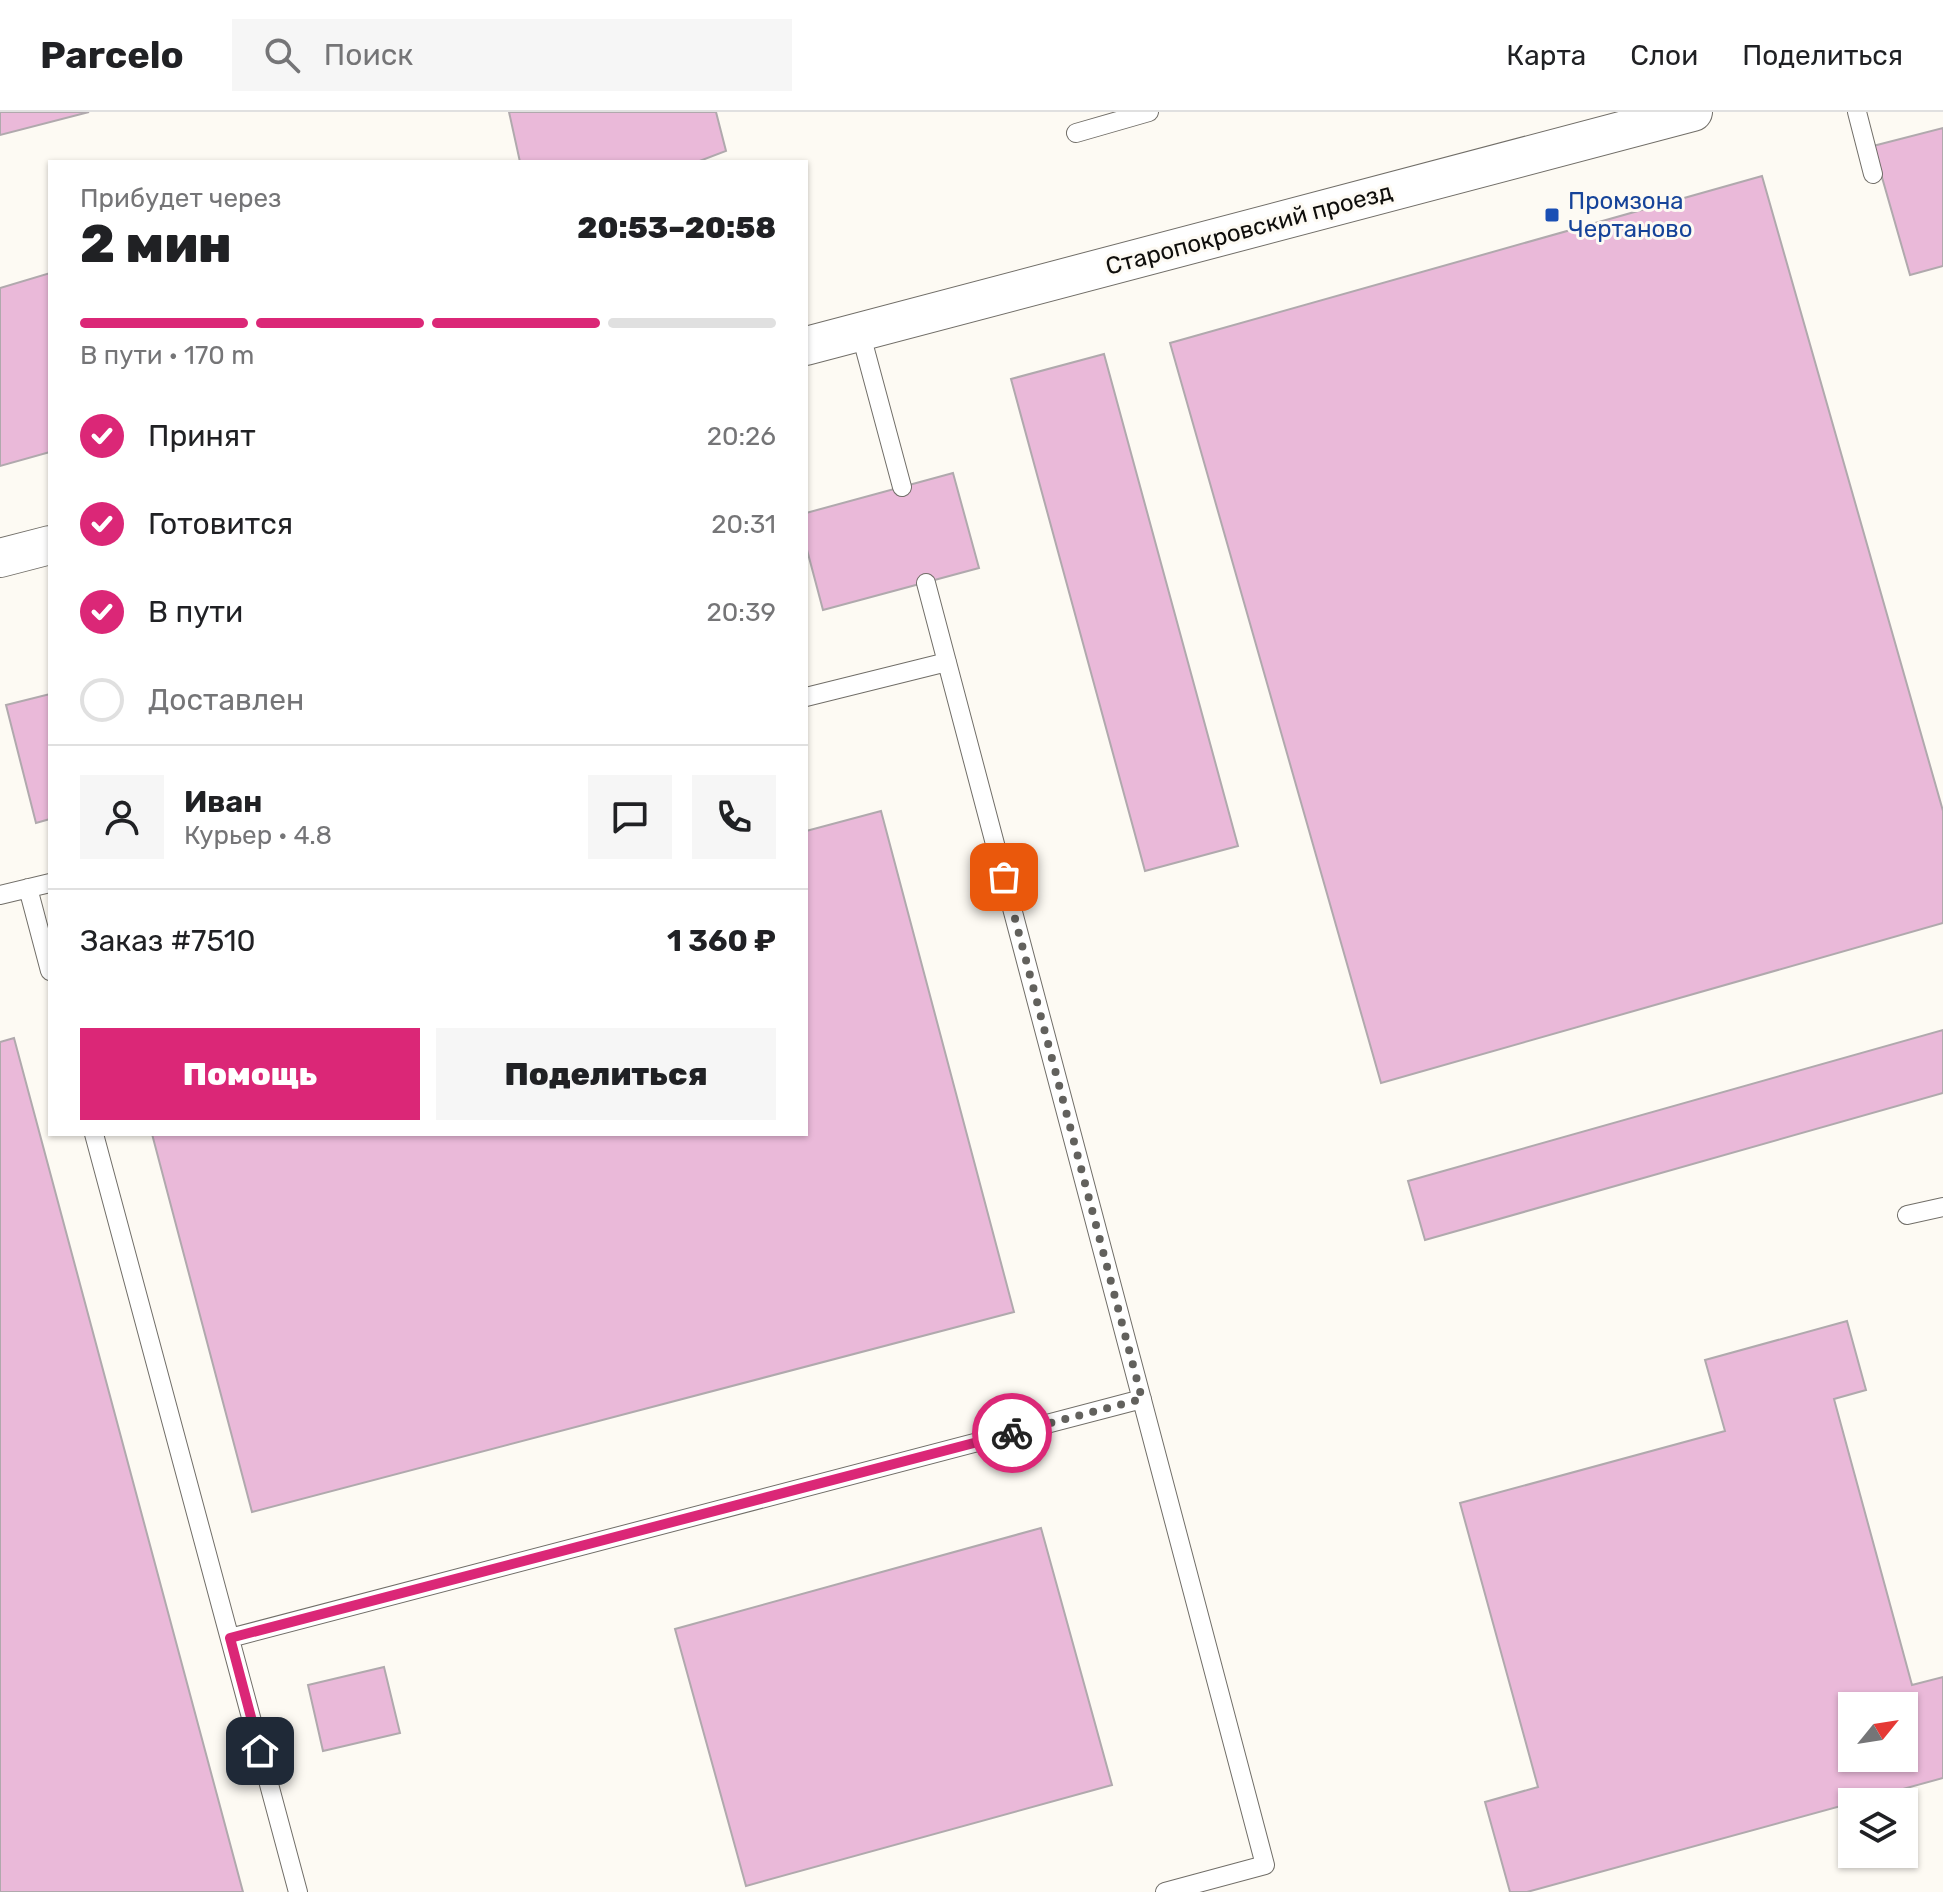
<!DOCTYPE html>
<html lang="ru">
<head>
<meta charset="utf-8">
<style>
  :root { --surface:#fff; --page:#f6f6f6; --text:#202124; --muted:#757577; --line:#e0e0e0; --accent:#db2777 }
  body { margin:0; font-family:Rubik,sans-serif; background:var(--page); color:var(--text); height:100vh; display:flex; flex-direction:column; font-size:30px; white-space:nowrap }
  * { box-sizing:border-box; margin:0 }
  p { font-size:26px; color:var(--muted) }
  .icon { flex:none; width:44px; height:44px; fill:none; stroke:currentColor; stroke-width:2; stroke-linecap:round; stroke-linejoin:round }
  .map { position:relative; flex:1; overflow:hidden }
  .details { position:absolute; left:48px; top:48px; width:760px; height:976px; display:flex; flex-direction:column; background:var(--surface); border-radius:0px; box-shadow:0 2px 6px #0004 }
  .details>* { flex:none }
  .needle { width:52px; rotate:60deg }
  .controls { position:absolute; left:1838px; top:1580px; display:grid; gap:16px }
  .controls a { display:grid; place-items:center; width:80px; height:80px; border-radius:0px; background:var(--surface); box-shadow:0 2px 6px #0004; font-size:40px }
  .pin { position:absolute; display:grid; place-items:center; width:68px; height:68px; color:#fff; margin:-34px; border-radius:16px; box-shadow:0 4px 12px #0006 }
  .courier { position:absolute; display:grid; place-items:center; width:80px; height:80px; margin:-40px; border:6px solid #db2777; border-radius:50%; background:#fff; color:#222; box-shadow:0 2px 10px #0007 }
  .headline em { font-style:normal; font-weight:800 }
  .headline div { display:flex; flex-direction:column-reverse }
  .headline { display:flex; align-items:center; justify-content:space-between; height:136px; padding:0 32px }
  h1 { font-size:52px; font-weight:800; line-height:60px }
  .bar { display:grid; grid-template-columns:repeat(4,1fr); gap:12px 8px; align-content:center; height:96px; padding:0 32px }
  .bar i { height:10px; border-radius:6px; background:var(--line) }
  .bar .active { background:var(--accent) }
  .bar p { grid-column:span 4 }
  .line { display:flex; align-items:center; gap:20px; padding:0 32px; border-top:2px solid var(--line) }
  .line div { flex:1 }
  .round { display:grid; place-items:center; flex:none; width:84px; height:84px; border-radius:0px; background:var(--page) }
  ol { padding:0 32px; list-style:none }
  li { display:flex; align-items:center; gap:24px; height:88px }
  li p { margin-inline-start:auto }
  li .icon { padding:8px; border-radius:50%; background:var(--accent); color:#fff; stroke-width:4 }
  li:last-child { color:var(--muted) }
  li i { width:44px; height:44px; border:4px solid var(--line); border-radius:50% }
  .button { display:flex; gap:16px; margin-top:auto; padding:16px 32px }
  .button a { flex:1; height:92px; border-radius:0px; background:var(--accent); color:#fff; font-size:32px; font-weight:800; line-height:92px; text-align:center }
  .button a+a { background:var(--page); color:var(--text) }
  header { display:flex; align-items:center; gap:48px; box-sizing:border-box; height:112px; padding:0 40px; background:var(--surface); border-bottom:2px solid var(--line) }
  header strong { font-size:38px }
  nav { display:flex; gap:44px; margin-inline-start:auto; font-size:28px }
  .search { width:560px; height:72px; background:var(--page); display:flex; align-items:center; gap:20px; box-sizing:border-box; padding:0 28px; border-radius:0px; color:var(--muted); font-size:30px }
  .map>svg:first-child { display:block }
  .building { fill:#eab9d9; stroke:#b0a9ad; stroke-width:2; fill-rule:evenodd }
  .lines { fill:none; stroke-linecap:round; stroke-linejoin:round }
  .service-casing { stroke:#716e68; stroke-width:20 }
  .minor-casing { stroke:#716e68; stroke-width:40 }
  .service { stroke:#fff; stroke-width:18 }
  .minor { stroke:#fff; stroke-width:38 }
  .done { stroke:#62615d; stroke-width:8; stroke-dasharray:0 14.4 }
  .route { stroke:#db2777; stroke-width:10 }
  .transit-dot { fill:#1a4fb4; stroke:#fdfaf3; stroke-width:3 }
  .labels { text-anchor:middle; stroke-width:6; stroke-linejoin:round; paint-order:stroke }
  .transit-label { font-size:24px; fill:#164399; stroke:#fdfaf3; text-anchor:start }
  .street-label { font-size:24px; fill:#0f0e0c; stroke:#fdfaf3 }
</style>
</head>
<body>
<header>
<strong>Parcelo</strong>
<div class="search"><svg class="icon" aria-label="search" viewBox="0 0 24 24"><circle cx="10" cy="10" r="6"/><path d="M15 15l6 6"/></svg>Поиск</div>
<nav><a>Карта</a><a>Слои</a><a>Поделиться</a></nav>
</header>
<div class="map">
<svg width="1943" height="1780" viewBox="0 0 1943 1780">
  <rect width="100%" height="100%" fill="#fdfaf3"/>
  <!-- building -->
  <path class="building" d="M0,0H89L0,23Z
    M509,0H716L726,39L697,50H520Z
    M1943,16V154L1910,163L1873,34Z
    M1762,64L1943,699V811L1381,971L1170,231Z
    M50,161V340L0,354V176Z
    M1104,242L1238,734L1145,759L1011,267Z
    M953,361L979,456L823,498L806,434V401Z
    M50,582V707L36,711L6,593Z
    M881,699L1014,1200L252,1400L152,1022H806V719Z
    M1943,918V981L1425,1128L1408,1069Z
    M14,926L243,1780H0V930Z
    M1847,1209L1866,1278L1834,1287L1912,1573L1943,1565V1666L1527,1780H1510L1485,1690L1538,1675L1460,1391L1725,1319L1705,1248ZM1852,1594H1904V1646H1852Z
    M1041,1416L1112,1673L746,1774L675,1517Z
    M384,1555L400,1621L323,1639L308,1573Z"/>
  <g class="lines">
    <defs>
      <path id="service" d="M1857,0L1873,62
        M1076,21L1149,0
        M860,219L902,375
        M926,471L1265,1753L1165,1780
        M806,585L947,550
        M28,776L50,859
        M0,783L50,771
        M94,1022L298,1780
        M1907,1103L1943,1095
        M230,1526L1142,1287"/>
      <path id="minor" d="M806,234L1693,0
        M0,446L50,433"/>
    </defs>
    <!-- service casing -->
    <use href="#service" class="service-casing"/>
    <!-- minor casing -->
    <use href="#minor" class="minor-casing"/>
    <!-- service -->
    <use href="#service" class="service"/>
    <!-- minor -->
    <use href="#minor" class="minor"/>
  </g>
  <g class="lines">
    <!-- done -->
    <path class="done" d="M1004,765L1142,1287L1012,1321"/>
    <!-- route -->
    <path class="route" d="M260,1639L230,1526L1012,1321"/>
  </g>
  <!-- markers -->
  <rect class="transit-dot" x="1544" y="95" width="16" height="16" rx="4"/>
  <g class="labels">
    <!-- transit labels -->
    <g class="transit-label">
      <text x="1568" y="97">Промзона<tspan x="1568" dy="28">Чертаново</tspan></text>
    </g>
    <!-- street labels -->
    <g class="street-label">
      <text transform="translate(1249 117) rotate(-15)" y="8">Старопокровский проезд</text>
    </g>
  </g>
</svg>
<div class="controls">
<a><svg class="needle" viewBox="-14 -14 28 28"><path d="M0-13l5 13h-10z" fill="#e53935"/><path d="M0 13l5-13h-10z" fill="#757577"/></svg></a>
<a><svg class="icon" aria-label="layers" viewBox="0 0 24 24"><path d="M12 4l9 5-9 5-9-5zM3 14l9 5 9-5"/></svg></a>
</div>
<div class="pin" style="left:1004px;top:765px;background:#ea580c"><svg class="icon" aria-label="bag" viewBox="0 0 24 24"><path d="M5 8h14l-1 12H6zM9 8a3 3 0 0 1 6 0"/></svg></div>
<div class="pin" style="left:260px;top:1639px;background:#1f2937"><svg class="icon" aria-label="home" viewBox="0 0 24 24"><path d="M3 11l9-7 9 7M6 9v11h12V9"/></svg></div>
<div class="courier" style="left:1012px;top:1321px"><svg class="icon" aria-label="bike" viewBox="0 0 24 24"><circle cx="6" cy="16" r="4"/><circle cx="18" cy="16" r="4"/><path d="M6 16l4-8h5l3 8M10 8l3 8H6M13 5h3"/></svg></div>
<section class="details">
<div class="headline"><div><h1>2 мин</h1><p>Прибудет через</p></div><em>20:53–20:58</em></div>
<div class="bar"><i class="active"></i><i class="active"></i><i class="active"></i><i></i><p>В пути · 170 m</p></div>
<ol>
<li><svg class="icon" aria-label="check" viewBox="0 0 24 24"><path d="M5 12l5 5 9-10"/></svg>Принят<p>20:26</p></li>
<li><svg class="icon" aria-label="check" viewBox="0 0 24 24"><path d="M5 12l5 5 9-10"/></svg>Готовится<p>20:31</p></li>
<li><svg class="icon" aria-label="check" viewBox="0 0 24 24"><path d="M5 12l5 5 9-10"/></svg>В пути<p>20:39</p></li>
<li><i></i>Доставлен</li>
</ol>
<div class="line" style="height:144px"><a class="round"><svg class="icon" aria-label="person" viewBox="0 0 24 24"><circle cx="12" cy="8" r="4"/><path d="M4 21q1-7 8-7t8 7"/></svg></a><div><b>Иван</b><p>Курьер · 4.8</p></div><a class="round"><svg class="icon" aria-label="chat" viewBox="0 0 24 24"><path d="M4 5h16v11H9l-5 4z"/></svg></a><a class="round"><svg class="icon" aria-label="phone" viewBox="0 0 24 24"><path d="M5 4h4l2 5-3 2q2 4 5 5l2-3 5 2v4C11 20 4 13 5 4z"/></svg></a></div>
<div class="line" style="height:104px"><div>Заказ #7510</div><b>1 360 ₽</b></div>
<div class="button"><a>Помощь</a><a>Поделиться</a></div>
</section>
</div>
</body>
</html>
